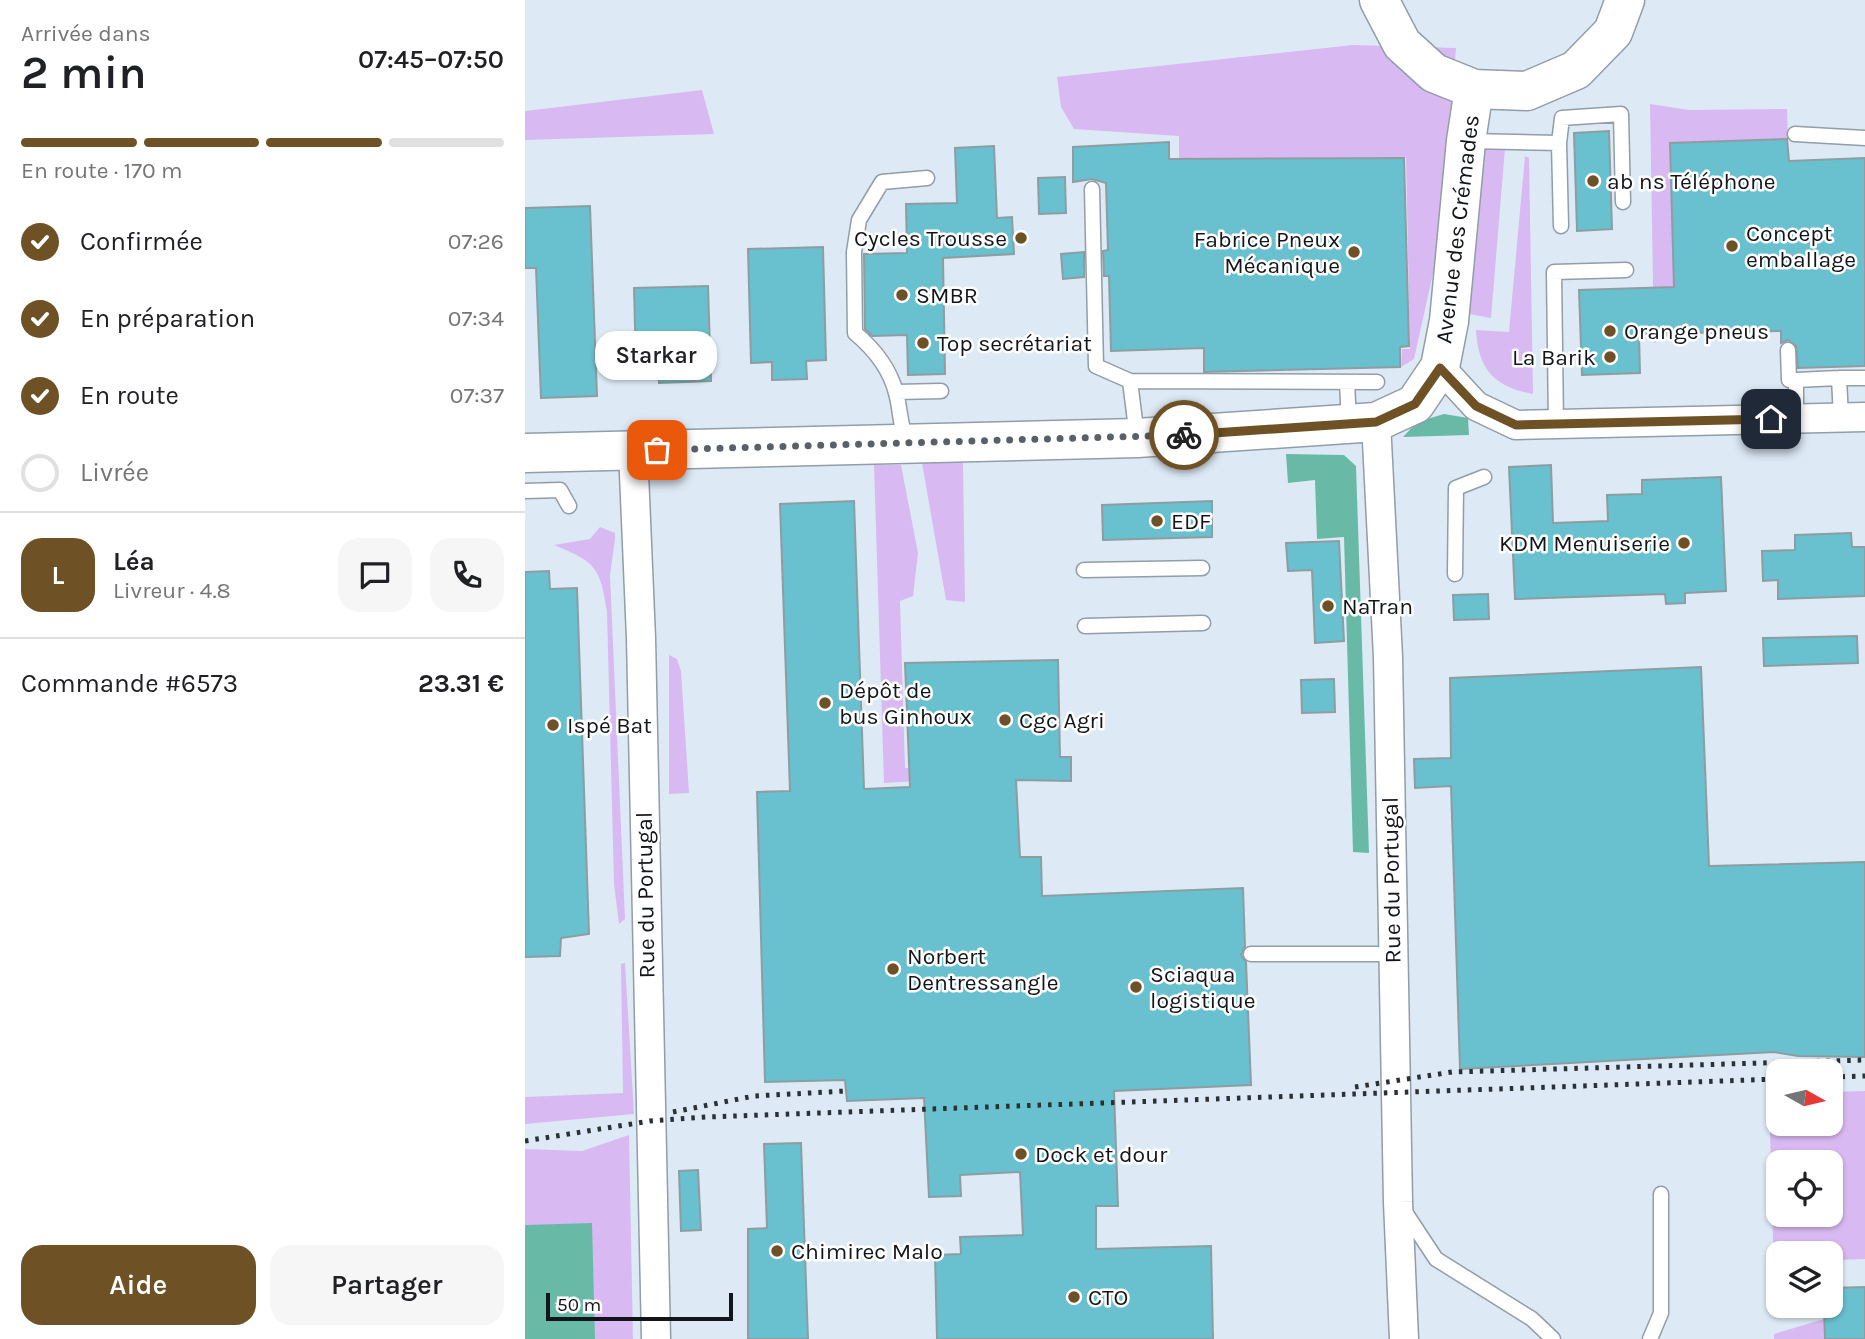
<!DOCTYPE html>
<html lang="fr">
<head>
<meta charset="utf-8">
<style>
  :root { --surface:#fff; --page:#f6f6f6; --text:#202124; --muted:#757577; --line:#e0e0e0; --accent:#6e5125 }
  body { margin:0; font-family:Karla,sans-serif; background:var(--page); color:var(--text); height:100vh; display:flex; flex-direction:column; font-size:26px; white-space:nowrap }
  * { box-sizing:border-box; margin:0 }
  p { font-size:23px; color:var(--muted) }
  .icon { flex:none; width:38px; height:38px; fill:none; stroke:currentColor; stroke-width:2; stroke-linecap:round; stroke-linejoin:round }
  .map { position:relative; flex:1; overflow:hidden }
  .side { display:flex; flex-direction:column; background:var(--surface); width:525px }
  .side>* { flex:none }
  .needle { width:46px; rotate:98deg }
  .tools { position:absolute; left:1241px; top:1059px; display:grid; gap:14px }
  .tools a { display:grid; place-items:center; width:77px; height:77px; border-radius:14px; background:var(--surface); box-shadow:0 2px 5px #0004; font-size:35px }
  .scale { position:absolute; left:21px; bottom:18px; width:187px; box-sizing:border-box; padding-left:7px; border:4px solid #12161a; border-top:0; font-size:19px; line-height:24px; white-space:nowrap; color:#12161a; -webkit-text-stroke:5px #fff; paint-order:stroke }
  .pin { position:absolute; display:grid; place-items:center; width:60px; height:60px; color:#fff; margin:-30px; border-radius:14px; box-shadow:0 4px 10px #0006 }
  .courier { position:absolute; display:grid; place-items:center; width:70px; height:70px; margin:-35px; border:5px solid #6e5125; border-radius:50%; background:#fff; color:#222; box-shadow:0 2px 9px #0007 }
  .bubble { position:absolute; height:49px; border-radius:21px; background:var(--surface); box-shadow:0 2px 5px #0004; font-size:23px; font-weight:600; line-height:49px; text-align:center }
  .overview em { font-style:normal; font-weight:600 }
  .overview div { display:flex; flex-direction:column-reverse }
  .overview { display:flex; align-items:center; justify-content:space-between; height:119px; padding:0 21px }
  h1 { font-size:46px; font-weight:600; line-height:52px }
  .bar { display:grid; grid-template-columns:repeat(4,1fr); gap:10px 7px; align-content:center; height:84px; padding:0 21px }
  .bar i { height:9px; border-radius:5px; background:var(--line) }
  .bar .on { background:var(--accent) }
  .bar p { grid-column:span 4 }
  .line { display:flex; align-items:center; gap:18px; padding:0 21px; border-top:2px solid var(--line) }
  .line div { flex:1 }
  .round { display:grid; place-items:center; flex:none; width:74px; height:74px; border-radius:21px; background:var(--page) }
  ol { padding:0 21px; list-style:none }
  li { display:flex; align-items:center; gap:21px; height:77px }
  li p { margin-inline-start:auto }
  li .icon { padding:7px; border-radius:50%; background:var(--accent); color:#fff; stroke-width:4 }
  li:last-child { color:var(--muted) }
  li i { width:38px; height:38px; border:4px solid var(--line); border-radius:50% }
  .primary-button { display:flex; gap:14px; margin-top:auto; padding:14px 21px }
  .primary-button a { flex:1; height:80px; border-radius:21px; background:var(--accent); color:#fff; font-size:28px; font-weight:600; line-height:80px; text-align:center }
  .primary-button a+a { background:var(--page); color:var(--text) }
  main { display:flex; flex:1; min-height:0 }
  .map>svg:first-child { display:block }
  .green { fill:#d9b9f1; fill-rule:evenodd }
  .water { fill:#68baa7 }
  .building { fill:#69c0cf; stroke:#8c9ea1; stroke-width:2 }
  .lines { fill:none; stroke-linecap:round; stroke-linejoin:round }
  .lane-casing { stroke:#919da8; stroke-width:17 }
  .street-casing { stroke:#919da8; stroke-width:31 }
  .secondary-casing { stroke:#919da8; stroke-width:41 }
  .lane { stroke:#fff; stroke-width:14 }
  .street { stroke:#fff; stroke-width:28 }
  .secondary { stroke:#fff; stroke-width:38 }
  .rail { stroke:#2b3035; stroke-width:5; stroke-dasharray:3.5 7; stroke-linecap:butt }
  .done { stroke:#596067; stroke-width:7; stroke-dasharray:0 12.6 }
  .route { stroke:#6e5125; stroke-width:9 }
  .poi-dot { fill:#6e5125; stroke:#fff; stroke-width:2.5 }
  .labels { text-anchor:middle; stroke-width:5; stroke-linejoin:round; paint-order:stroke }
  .poi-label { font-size:23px; fill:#12161a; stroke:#fff; text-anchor:start }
  .street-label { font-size:23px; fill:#12161a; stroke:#fff }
</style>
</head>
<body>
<main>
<section class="side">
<div class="overview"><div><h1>2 min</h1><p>Arrivée dans</p></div><em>07:45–07:50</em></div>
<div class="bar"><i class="on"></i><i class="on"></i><i class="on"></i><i></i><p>En route · 170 m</p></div>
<ol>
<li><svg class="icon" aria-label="check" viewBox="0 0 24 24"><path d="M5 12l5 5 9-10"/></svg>Confirmée<p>07:26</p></li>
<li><svg class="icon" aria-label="check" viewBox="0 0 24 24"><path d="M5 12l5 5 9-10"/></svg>En préparation<p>07:34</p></li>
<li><svg class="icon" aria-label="check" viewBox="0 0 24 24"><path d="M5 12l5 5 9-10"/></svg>En route<p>07:37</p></li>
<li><i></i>Livrée</li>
</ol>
<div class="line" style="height:126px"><b class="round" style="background:var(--accent);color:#fff">L</b><div><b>Léa</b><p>Livreur · 4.8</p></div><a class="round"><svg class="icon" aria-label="chat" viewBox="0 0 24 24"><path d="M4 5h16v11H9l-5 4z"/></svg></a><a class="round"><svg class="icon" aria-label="phone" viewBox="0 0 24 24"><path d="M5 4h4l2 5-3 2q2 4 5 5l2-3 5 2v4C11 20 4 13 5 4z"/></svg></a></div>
<div class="line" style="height:91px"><div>Commande #6573</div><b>23.31 €</b></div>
<div class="primary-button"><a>Aide</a><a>Partager</a></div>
</section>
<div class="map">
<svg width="1340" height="1339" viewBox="0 0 1340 1339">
  <rect width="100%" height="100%" fill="#ddeaf6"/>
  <!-- green -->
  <path class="green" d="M828,45L931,48L915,242L889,359L876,367L877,349H885L881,157L654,159V136L549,129L536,107L532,77Z
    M177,90L189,134L0,140V111Z
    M1125,104L1164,110L1262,109L1263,139L1145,143L1150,333L1129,343Z
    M959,146L980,148L966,318L944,314Z
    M1000,156L1004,158L1008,394C970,387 953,370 951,330L984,332Z
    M438,462L440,602L421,600L397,463Z
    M349,465H376L393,553L388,596L375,601L380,768L440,766L441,778L359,783Z
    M75,527L90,533V539L85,575L100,919L94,924L89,884L82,611C75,566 70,562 29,545L65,539Z
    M144,655L152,659L156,671L164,793L144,794Z
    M100,963L109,1114L0,1124V1097L98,1093L96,964Z
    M1340,1091V1259L1306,1260V1253H1253V1306H1298L1299,1312L1250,1313L1244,1096L1253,1095V1124H1306V1092ZM1253,1162H1306V1214H1253Z
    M104,1135L108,1339H0V1149L57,1151Z
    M1299,1319L1300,1339H1249V1334Z"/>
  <!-- water -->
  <path class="water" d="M919,414L943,418L944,435L878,437L892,422Z
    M761,454L819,455L831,466L844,853L828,852L819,537L792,539L790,480L763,483Z
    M67,1223L70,1339H0V1225Z"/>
  <!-- building -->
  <path class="building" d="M1084,131L1087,229L1052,231L1049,133Z
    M1262,139L1264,161L1340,158V366L1273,368L1271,346L1263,340L1256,343V331L1114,334L1115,373L1057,375L1054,290L1149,287L1145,143Z
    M644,142V159L879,158L884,346L875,347V367L679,372V348L586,351L584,276H579L578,251L583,250L581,183L567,179L548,182V147Z
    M469,146L472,218L487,217L489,254L418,258L420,374L383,375L382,335L347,336L340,329L339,254L382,253L381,204L432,203L430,148Z
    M540,177L541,213L514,214L513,178Z
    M65,206L72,396L16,398L11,268H0V208Z
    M298,247L301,360L281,361L282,379L247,380V362L226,363L223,249Z
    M559,252V277L538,279L536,254Z
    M183,286L186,381L134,383L133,364L111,365L109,288Z
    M1026,465L1028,523L1083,521L1082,495L1117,494V480L1196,477L1201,591L1160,593V603L1141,604L1140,594L990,599L984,467Z
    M329,501L339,789L385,787L380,663L533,660L535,757H546V781L491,780L495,857H516L517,896L718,888L720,947L716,955L721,962L726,1085L589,1091L593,1206H571V1249L686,1246L688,1339H412L410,1255L436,1254L435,1237L498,1235L495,1172L435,1175L436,1196L404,1197L399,1098L322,1101L320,1080L240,1082L232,792L265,791L255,504Z
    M687,501V537L578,540L577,505Z
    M1326,533L1327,547H1340V596L1253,599V580L1238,581L1237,551L1270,550V535Z
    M814,541L819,641L790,643L787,570L763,571L761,543Z
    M24,571L25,589L52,588L64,934L36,938L35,956L0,957V572Z
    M963,594L964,619L929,620L928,595Z
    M1332,636L1333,663L1239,666L1238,638Z
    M1176,667L1184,866L1340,862V1057L1273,1056L1249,1052L935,1069L926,786L890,788L889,759L926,758L925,678Z
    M809,679L810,712L777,713L776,680Z
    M276,1143L283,1339H223V1229L242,1228L239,1144Z
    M173,1170L176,1230L156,1231L154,1171Z
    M1340,1287V1339H1300L1299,1306H1306V1288Z"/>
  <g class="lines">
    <defs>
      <path id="lane" d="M1270,134L1340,138
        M944,141L1034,143L1036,226
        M1034,143L1037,118L1096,114L1098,202
        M567,189L571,366L605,381
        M1263,350L1264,380H1271
        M822,382L824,423
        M371,392L416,391
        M1316,417L1314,378H1340
        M1271,418V380L1314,378
        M1031,425L1029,272L1101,270
        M612,437L605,381L852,382
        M383,442C374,425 376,411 371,393C365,369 348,348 330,333L329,252L334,220L357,182L402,178
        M0,491L35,490L44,506
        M559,570L677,568
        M930,574L931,488L959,477
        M560,626L678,623
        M726,954H868
        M878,1209L911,1259L1007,1319L1028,1339
        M1125,1339L1136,1313V1194"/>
      <path id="street" d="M915,367L951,406L991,425L1340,417
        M851,422L863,657L873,1202L879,1339
        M108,450L116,638L131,1339"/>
      <path id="secondary" d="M854,0L877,44L909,73L949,89L1002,91L1051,70L1088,32L1100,0
        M0,453L612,438L851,422L890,404L915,367L924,321L941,141L949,89"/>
    </defs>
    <!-- lane casing -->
    <use href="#lane" class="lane-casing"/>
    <!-- street casing -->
    <use href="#street" class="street-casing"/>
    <!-- secondary casing -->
    <use href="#secondary" class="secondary-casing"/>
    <!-- lane -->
    <use href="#lane" class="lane"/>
    <!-- street -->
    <use href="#street" class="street"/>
    <!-- secondary -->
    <use href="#secondary" class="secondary"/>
    <!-- rail -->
    <path class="rail" d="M1306,1077L1340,1076
      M830,1087L927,1072L1340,1060
      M148,1112L229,1096L321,1091
      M0,1141L125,1121L181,1117L1253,1079"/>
  </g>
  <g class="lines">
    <!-- done -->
    <path class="done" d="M132,450L659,435"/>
    <!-- route -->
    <path class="route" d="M659,435L851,422L890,404L915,368L951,406L991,425L1246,419"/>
  </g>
  <!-- markers -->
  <g class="poi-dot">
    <circle cx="1068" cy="181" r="7"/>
    <circle cx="496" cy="238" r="7"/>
    <circle cx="1207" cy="246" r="7"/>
    <circle cx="829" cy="252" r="7"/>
    <circle cx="377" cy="295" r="7"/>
    <circle cx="1085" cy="331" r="7"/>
    <circle cx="398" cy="343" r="7"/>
    <circle cx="1085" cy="357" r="7"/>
    <circle cx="632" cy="521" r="7"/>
    <circle cx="1159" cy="543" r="7"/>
    <circle cx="803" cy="606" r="7"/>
    <circle cx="300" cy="703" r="7"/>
    <circle cx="480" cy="720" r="7"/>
    <circle cx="28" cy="725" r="7"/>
    <circle cx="368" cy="969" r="7"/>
    <circle cx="611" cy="987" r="7"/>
    <circle cx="496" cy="1154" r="7"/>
    <circle cx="252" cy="1251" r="7"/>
    <circle cx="549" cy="1297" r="7"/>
  </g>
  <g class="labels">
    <!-- poi labels -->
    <g class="poi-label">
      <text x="1082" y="189">ab ns Téléphone</text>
      <text x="1221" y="241">Concept<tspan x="1221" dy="26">emballage</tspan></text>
      <text x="482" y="246" text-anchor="end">Cycles Trousse</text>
      <text x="815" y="247" text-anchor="end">Fabrice Pneux<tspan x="815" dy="26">Mécanique</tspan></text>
      <text x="391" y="303">SMBR</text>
      <text x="1099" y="339">Orange pneus</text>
      <text x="412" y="351">Top secrétariat</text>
      <text x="1071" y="365" text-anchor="end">La Barik</text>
      <text x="646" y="529">EDF</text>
      <text x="1145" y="551" text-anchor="end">KDM Menuiserie</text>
      <text x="817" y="614">NaTran</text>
      <text x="314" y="698">Dépôt de<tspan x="314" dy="26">bus Ginhoux</tspan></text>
      <text x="494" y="728">Cgc Agri</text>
      <text x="42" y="733">Ispé Bat</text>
      <text x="382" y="964">Norbert<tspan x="382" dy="26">Dentressangle</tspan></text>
      <text x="625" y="982">Sciaqua<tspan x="625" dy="26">logistique</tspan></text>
      <text x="510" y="1162">Dock et dour</text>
      <text x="266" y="1259">Chimirec Malo</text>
      <text x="563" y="1305">CTO</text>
    </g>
    <!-- street labels -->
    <g class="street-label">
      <text transform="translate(932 229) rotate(-83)" y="8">Avenue des Crémades</text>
      <text transform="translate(866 880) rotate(-91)" y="8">Rue du Portugal</text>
      <text transform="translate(120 895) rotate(-91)" y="8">Rue du Portugal</text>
    </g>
  </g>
</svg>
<div class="tools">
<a><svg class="needle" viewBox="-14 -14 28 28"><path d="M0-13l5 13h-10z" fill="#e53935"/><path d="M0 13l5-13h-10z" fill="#757577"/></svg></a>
<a><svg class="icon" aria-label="locate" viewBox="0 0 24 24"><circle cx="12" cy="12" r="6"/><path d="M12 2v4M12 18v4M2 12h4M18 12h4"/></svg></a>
<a><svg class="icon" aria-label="layers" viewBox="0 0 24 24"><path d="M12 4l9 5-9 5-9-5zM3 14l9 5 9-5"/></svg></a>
</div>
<div class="scale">50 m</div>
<div class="pin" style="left:132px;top:450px;background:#ea580c"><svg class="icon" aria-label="bag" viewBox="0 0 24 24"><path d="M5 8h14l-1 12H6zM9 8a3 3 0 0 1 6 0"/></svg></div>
<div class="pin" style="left:1246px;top:419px;background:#1f2937"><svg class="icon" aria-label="home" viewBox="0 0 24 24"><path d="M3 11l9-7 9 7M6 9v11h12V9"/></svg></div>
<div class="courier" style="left:659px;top:435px"><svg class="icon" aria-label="bike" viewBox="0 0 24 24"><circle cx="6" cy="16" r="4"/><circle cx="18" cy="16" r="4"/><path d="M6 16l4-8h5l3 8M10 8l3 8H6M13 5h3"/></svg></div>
<div class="bubble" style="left:70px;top:331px;width:122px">Starkar</div>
</div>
</main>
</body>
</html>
